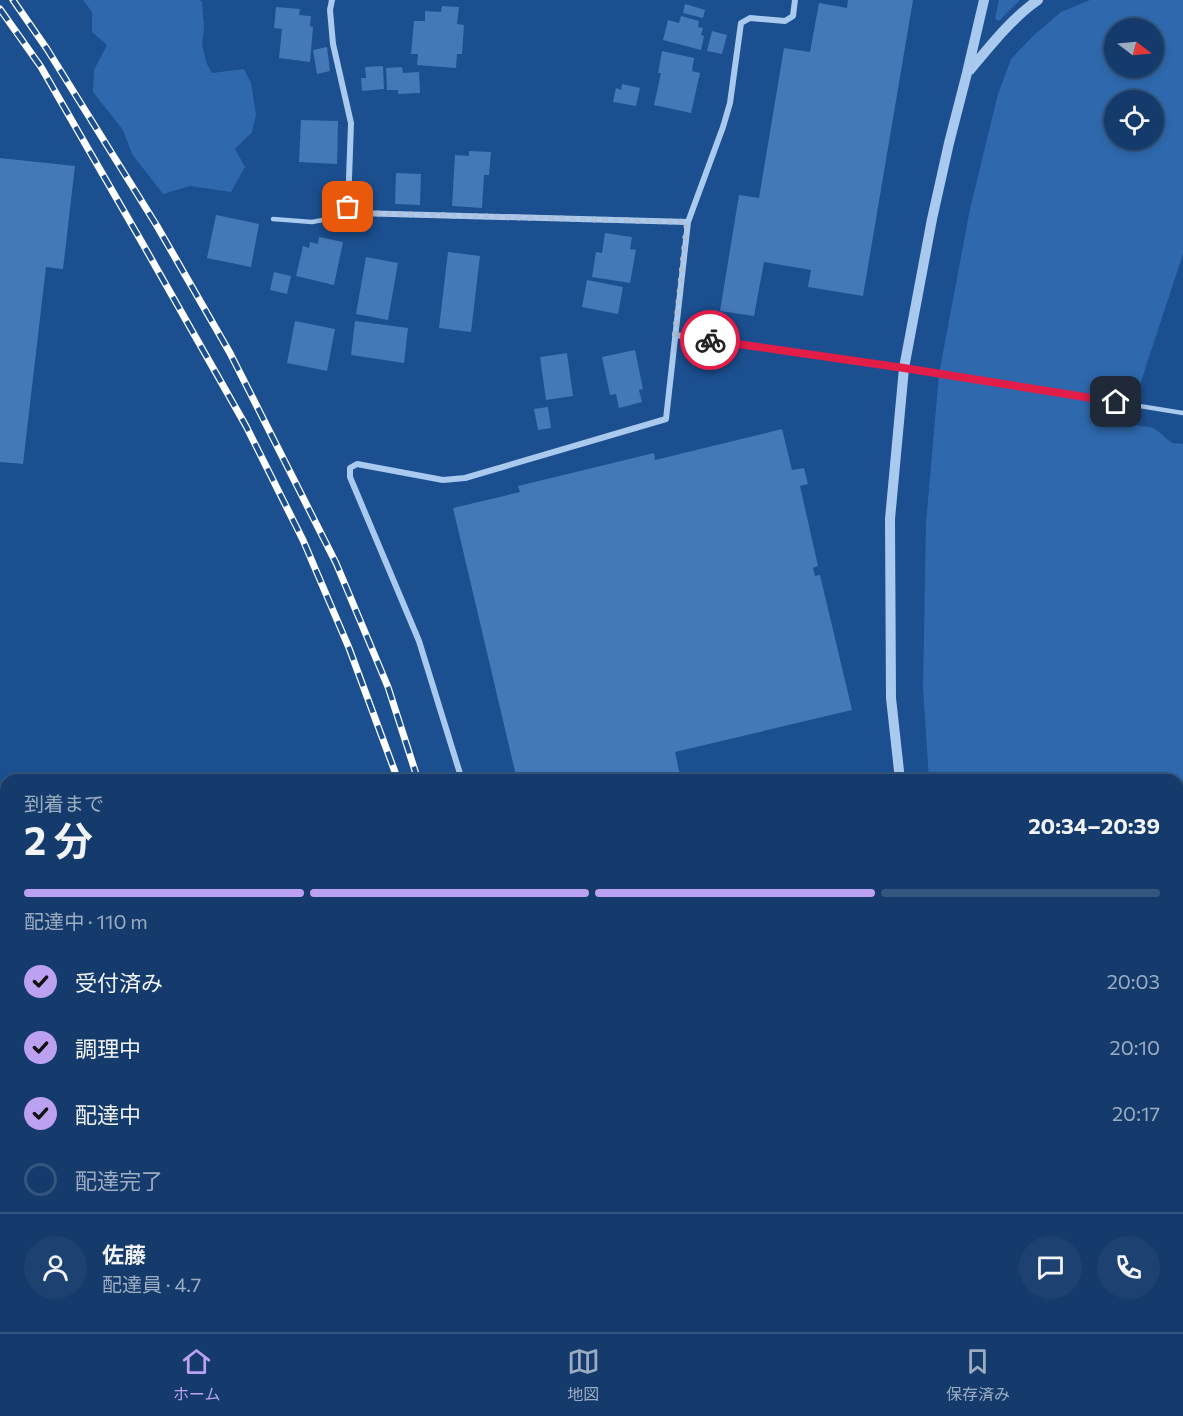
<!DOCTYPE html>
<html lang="ja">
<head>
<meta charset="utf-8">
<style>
  :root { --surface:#143b6b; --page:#1d4271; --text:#f1f3f6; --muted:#9dadc1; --line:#33557e; --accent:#bca0f2 }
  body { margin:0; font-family:Commissioner,"Noto Sans JP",sans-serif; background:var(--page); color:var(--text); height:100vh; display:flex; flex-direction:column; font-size:22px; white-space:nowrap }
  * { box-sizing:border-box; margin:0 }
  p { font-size:20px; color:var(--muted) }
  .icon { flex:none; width:33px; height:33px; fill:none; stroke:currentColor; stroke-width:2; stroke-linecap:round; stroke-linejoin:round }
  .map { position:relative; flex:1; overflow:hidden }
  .panel { position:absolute; left:0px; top:774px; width:1184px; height:558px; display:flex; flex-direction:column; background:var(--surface); border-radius:18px 18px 0 0; box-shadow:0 3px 9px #0003,0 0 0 2px var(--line) }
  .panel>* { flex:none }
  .needle { width:39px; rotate:106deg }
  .buttons { position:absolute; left:1104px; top:18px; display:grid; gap:12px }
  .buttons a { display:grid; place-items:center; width:60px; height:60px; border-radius:50%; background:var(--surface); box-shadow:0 3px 9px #0003,0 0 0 2px var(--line); font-size:30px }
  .pin { position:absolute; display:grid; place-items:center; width:51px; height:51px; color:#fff; margin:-26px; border-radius:12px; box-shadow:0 3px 9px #0006 }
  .courier { position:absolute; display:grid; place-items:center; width:60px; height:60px; margin:-30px; border:4px solid #e11d48; border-radius:50%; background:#fff; color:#222; box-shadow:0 2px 8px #0007 }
  .overview em { font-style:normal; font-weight:700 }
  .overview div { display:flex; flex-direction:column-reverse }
  .overview { display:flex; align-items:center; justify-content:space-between; height:102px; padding:0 24px }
  h1 { font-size:39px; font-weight:700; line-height:45px }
  .bar { display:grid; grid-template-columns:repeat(4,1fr); gap:9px 6px; align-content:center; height:72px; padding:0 24px }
  .bar i { height:8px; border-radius:4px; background:var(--line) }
  .bar .current { background:var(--accent) }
  .bar p { grid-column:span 4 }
  .line { display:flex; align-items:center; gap:15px; padding:0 24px; border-top:2px solid var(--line) }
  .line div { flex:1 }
  .round { display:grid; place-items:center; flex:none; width:63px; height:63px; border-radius:32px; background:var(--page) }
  ol { padding:0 24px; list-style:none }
  li { display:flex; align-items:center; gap:18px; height:66px }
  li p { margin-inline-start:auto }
  li .icon { padding:6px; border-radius:50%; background:var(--accent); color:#111; stroke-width:4 }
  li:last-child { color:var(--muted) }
  li i { width:33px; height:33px; border:3px solid var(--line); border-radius:50% }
  .menu { display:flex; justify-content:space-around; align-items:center; height:84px; border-top:2px solid var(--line); background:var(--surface); font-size:16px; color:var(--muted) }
  .menu a { display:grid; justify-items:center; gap:3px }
  .menu .current { color:var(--accent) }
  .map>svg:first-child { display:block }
  .green { fill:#2e69ad; fill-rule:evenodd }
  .building { fill:#4478b7 }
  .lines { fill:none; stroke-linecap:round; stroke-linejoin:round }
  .service { stroke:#a9c9ee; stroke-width:4.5 }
  .minor { stroke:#a9c9ee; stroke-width:6 }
  .tertiary { stroke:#a9c9ee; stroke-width:10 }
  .rail-casing { stroke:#fff; stroke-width:7 }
  .rail { stroke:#1b4f8f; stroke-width:4.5; stroke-dasharray:14; stroke-linecap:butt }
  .done { stroke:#afc1d8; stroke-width:6; stroke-dasharray:0 10.8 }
  .route { stroke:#e11d48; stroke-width:8 }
</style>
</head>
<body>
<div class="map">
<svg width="1183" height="1332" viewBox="0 0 1183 1332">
  <rect width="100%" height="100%" fill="#1b4f8f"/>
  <!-- green -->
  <path class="green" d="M83,0H200L202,2L204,27L202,45L207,64L212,73L244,69L251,83L256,115L252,132L235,149L245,167L231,192L190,186L163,194L132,154L123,130L93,92L94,70L107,45L92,32V12Z
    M999,0H1020L999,21L995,19Z
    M1090,0H1183V254L1127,424L1154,428L1172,443L1183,444V1001L1178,1000V780H929L923,688L926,523L939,374L970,209L998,94L1011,59L1034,35L1061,12ZM1114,28H1154V68H1114ZM1114,100H1154V140H1114Z"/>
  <!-- building -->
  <path class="building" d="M848,0H913L863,296L808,287L811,270L764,262L754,316L720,311L739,195L759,198L784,48L810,52L819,3L847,8Z
    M685,4L705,10L703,18L683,13Z
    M442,6L459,7L457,24L464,25L462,54H457L456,68L417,65L418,54H411L414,21H425V11L441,12Z
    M276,7L300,9L299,15L311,16L310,26L313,27L310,62L279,58L282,29L274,28Z
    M681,16L699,21L698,27L703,28L701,35L704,36L701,50L663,40L668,20L679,23Z
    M712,31L727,35L722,54L707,51Z
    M327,47L330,71L317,74L313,50Z
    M662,51L694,58L692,71L700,73L691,113L654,105L661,73H658Z
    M383,66L384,89L362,91L361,78H366L365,67Z
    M402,67L403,73L419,72L420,93L398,94V90H387L386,68Z
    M622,84L640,88L636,106L613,102L616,88L621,90Z
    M301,120L338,121L337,164L299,162Z
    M469,151L491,152L489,175H484L482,208L452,206L455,155L469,156Z
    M0,158L75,166L63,269L46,267L23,464L0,462Z
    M396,173L421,174L420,205L395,204Z
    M216,215L259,224L251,267L207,258Z
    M605,233L632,237L630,249L636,250L630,283L592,277L596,252L602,253Z
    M319,237L343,242L334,285L296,276L303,246L309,248L310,242L318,244Z
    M448,252L480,256L471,332L439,328Z
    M366,257L398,263L388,320L356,314Z
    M274,272L291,276L287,294L270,290Z
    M587,280L623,287L618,314L582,307Z
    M295,321L335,329L327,371L287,363Z
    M355,321L408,328L404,363L351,355Z
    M635,350L643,389L639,390L642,402L619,408L616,394L610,395L602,357Z
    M567,353L573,396L546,400L540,357Z
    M548,407L551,428L538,430L534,409Z
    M782,429L792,470L804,468L808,484L800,486L818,566L813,568L815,576L820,575L852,710L675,752L681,780H517L453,508L520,492L518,486L654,453L655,460Z
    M1178,1293L1183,1295V1332H1127L1109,1327L1178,1326Z
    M49,1326H57L74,1332H47Z
    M96,1326H125L123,1332H111Z
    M129,1326H170L167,1332H127Z
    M642,1326H804L806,1332H643Z
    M853,1326H916V1327L895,1332H854Z"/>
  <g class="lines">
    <!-- service -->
    <path class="service" d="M273,219L312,222L328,219L348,207
      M904,368L1183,413
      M1178,1218L1183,1220"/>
    <!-- minor -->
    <path class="minor" d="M332,0L330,10L333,44L351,123L348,207L356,213L688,222
      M675,335L904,368
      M462,780L419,641L350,477V468L357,464L443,480L465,478L666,419L688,222L723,127L730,103L741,23L750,18L785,21L793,16L795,0
      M0,1068L6,1072
      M588,1326L589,1332"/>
    <!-- tertiary -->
    <path class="tertiary" d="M970,70C991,45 1011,19 1038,0
      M900,780L891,698L890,519L904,368L932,219L949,143L967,73L984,0
      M1002,1326L1003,1332"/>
    <defs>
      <path id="rail" d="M13,0L47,49L157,226L230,353L336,563L388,687L418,780
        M0,9L41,67L144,246L246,426L303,540L349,648L398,780
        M525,1326V1332
        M542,1326V1332"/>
    </defs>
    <!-- rail casing -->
    <use href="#rail" class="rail-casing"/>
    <!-- rail -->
    <use href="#rail" class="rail"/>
  </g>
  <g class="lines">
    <!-- done -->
    <path class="done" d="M348,207L356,213L687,222L675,335L710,340"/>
    <!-- route -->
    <path class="route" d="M710,340L904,368L1116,402"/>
  </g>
</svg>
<div class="buttons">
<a><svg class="needle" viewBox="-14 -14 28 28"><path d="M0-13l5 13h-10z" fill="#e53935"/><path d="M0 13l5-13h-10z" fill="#9dadc1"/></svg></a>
<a><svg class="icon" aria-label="locate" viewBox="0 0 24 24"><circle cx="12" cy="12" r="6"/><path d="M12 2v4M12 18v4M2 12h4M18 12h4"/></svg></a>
</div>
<div class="pin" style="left:348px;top:207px;background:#ea580c"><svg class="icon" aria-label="bag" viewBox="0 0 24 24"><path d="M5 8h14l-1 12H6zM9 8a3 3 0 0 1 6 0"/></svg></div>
<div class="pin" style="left:1116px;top:402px;background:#1f2937"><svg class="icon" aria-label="home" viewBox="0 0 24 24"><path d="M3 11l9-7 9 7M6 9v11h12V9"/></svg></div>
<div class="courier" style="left:710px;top:340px"><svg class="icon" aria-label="bike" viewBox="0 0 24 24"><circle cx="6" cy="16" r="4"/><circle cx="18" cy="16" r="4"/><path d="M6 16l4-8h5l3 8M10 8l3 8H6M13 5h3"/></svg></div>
<section class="panel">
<div class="overview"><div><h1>2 分</h1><p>到着まで</p></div><em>20:34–20:39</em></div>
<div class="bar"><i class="current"></i><i class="current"></i><i class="current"></i><i></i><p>配達中 · 110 m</p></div>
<ol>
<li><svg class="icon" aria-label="check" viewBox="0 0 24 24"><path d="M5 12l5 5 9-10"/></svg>受付済み<p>20:03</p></li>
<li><svg class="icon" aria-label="check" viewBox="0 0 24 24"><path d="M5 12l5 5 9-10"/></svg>調理中<p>20:10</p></li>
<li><svg class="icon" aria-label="check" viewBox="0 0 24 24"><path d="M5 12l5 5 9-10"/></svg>配達中<p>20:17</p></li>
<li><i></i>配達完了</li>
</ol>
<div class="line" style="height:108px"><a class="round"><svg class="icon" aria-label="person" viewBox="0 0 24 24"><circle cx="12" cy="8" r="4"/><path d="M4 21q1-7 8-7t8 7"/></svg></a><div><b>佐藤</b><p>配達員 · 4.7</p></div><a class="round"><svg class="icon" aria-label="chat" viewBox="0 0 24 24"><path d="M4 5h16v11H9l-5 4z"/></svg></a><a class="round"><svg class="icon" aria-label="phone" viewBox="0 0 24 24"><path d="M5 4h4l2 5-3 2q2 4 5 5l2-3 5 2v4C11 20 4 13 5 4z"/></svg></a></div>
</section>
</div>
<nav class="menu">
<a class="current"><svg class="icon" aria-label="home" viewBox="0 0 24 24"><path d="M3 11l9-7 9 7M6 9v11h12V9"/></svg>ホーム</a>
<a><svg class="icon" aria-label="map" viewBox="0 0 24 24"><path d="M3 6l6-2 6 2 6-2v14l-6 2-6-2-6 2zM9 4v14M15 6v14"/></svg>地図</a>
<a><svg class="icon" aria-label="saved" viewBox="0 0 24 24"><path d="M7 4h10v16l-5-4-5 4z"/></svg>保存済み</a>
</nav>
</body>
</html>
